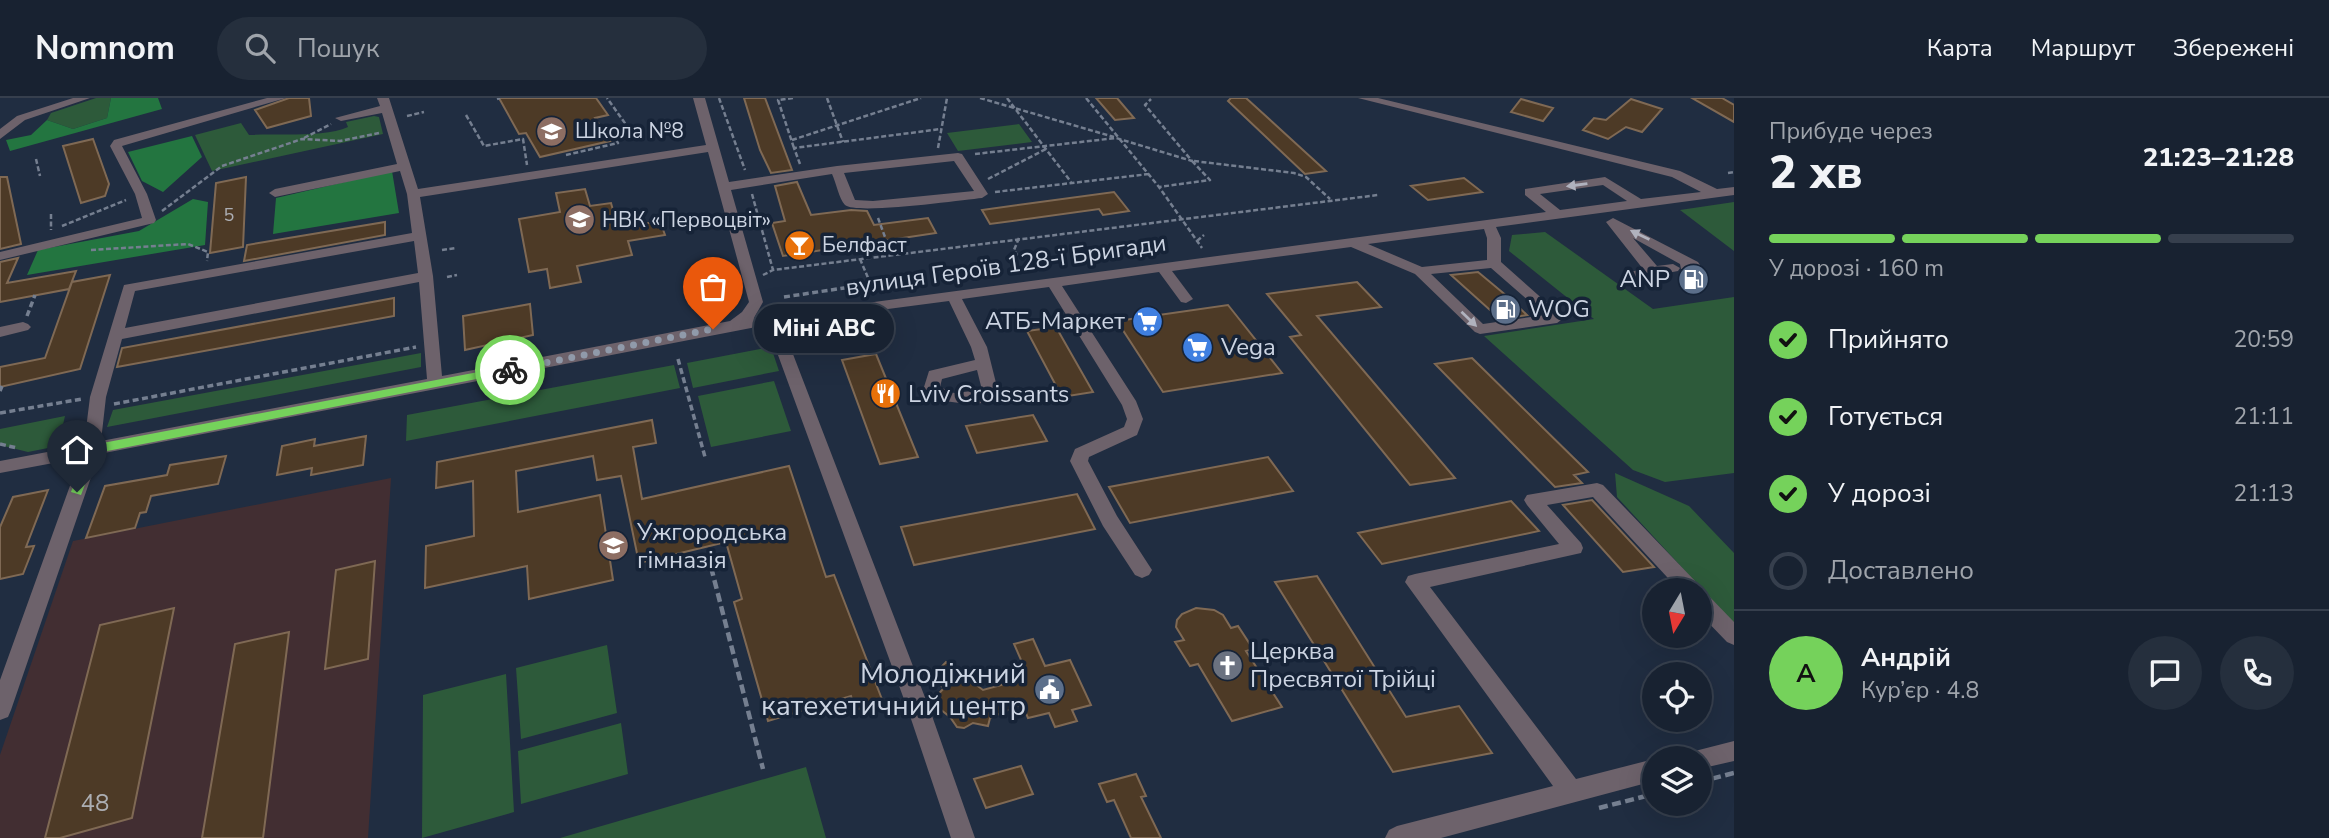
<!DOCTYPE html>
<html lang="uk">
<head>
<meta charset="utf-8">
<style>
  :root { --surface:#182231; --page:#252f3d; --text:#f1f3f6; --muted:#9fa4ab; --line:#363f4d; --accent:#75d25b }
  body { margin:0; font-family:"Nunito Sans",sans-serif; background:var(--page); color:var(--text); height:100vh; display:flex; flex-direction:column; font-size:26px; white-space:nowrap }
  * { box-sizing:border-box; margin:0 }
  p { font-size:23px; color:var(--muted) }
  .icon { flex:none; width:38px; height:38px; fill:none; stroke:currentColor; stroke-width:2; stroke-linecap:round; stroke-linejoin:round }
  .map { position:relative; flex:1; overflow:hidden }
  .panel { display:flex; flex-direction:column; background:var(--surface); width:595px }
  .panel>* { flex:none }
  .needle { width:46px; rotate:190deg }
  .tools { position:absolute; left:1642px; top:480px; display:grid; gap:14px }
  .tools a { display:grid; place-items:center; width:70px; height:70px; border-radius:50%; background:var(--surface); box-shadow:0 7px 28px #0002,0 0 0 2px var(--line); font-size:35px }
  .pin { position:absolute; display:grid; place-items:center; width:60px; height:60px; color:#fff; margin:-72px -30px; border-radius:50% 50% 50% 0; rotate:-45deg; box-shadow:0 0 7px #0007 }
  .pin .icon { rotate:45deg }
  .courier { position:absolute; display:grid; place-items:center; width:70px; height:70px; margin:-35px; border:5px solid #75d25b; border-radius:50%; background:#fff; color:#222; box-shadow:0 2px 9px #0007 }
  .bubble { position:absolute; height:49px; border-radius:24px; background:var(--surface); box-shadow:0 7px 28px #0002,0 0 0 2px var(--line); font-size:23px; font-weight:800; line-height:49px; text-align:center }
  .headline em { font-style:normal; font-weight:800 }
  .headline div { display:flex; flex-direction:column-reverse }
  .headline { display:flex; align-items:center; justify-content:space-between; height:119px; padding:0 35px }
  h1 { font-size:46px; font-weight:800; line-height:52px }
  .bar { display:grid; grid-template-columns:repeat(4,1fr); gap:10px 7px; align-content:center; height:84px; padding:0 35px }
  .bar i { height:9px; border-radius:5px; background:var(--line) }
  .bar .current { background:var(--accent) }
  .bar p { grid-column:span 4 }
  .line { display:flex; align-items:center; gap:18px; padding:0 35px; border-top:2px solid var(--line) }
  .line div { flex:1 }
  .round { display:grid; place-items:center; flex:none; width:74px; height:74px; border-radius:37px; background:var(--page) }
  ol { padding:0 35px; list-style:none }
  li { display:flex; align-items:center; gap:21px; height:77px }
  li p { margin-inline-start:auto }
  li .icon { padding:7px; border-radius:50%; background:var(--accent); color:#111; stroke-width:4 }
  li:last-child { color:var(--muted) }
  li i { width:38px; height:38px; border:4px solid var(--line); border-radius:50% }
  header { display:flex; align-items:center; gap:42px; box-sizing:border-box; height:98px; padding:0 35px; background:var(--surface); border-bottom:2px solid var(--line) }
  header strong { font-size:33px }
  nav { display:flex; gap:38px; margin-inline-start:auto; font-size:24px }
  .search { width:490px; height:63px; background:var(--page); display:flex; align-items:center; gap:18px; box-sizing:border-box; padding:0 24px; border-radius:38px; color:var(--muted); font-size:26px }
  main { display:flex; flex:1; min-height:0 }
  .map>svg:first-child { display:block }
  .commercial { fill:#422e32 }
  .green { fill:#2d5a3a }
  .forest { fill:#237540 }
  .building { fill:#4d3a26; stroke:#7f6954; stroke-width:2 }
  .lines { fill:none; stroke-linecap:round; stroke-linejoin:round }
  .path-far2 { stroke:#757f90; stroke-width:2.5; stroke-dasharray:5 2.5; stroke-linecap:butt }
  .path-far1 { stroke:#757f90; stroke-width:3.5; stroke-dasharray:6 3.5; stroke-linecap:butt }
  .path { stroke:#757f90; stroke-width:4.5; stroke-dasharray:9 4.5; stroke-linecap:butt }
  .minor { fill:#6d626b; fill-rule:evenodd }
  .oneway { fill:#b0b2be }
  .route { fill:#75d25b }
  .done { stroke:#909aaa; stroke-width:7; stroke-dasharray:0 12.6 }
  .labels { text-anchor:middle; stroke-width:7; stroke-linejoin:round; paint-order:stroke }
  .far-number-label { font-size:18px; fill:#acaeb3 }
  .far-poi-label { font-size:21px; fill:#ccd4e2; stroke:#162337; text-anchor:start }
  .street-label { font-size:24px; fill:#ccd4e2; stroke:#162337 }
  .poi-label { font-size:24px; fill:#ccd4e2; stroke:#162337; text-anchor:start }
  .near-number-label { font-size:24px; fill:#acaeb3 }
  .near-poi-label { font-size:28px; fill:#ccd4e2; stroke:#162337; text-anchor:end }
</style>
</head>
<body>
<header>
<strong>Nomnom</strong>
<div class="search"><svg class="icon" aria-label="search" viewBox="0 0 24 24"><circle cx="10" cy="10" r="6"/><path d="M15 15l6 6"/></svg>Пошук</div>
<nav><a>Карта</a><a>Маршрут</a><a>Збережені</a></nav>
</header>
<main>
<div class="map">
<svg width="1734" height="740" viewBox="0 0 1734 740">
  <rect width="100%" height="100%" fill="#202d41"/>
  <!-- commercial -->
  <path class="commercial" d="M391,380L368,740H0V657L73,443Z"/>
  <!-- green -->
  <path class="green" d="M96,0H111L107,20L73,31L47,22L51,15Z
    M374,18L379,19L383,36L212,73L195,37L241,25L249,37C277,35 325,40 348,29L346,24Z
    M1019,26L1032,44L958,53L947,35Z
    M1734,104V153L1680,112Z
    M1545,134L1653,211L1734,199V375L1665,384L1633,372L1484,238L1594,221L1509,153L1512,137Z
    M771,249L779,273L693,290L687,265Z
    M421,255V269L107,329L113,312Z
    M674,267L680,290L406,343L407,317Z
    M774,283L791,333L711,349L698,298Z
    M65,318L58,348L28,354L0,347V331Z
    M1615,375L1689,408L1734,455V526L1617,399Z
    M607,547L617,615L521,641L516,570Z
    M506,576L514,714L422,740L423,597Z
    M621,625L628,676L521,706L518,653Z
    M806,669L826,740H560Z"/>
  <!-- forest -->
  <path class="forest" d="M111,0H158L162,11L10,53L6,42L31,37L47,22L73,31L107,20Z
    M192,38L202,59L163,94L142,83L128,54Z
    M392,73L399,115L273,136L276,100Z
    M193,101L208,104L205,147L27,177L38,152L139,133Z"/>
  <!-- building -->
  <path class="building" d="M289,0H309L311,18L267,30L255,12Z
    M499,0H596L608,17L595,20L610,43L540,59L526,35L519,36Z
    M744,0H765L792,72L771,75L760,52Z
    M1096,0H1117L1134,20L1115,22Z
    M1231,0H1246L1326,73L1305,76L1228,3Z
    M1692,0H1722L1734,7V24Z
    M1521,1L1553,10L1543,23L1511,14Z
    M1631,1L1662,11L1642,34L1626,29L1608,41L1583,32L1594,20L1606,22Z
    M93,41L109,86L105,98L81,105L63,48Z
    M0,79H7L21,146L0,151Z
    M246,79L243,149L210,155L216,85Z
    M1464,80L1482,94L1428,102L1411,88Z
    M797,84L811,117L851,112L867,113L874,127L928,120L936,135L783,158L772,125L785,123L775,88Z
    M585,91L590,108L611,105L618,130L660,123L665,137L628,143L632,157L577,168L581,184L550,190L547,171L529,174L519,121L560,114L556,95Z
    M1114,94L1129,113L1103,117L1099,111L990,126L982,112Z
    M385,124V137L244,163L247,147Z
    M18,160L7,185L76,173L69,191L0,204V164Z
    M729,170L734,185L713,189L708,173Z
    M1478,174L1508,199L1527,217L1500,221L1451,177Z
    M110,177L80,271L0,289V269L45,260L72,184Z
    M1357,184L1381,209L1317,218L1455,380L1410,387L1290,239L1301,237L1267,196Z
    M394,200V218L117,269L122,250Z
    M530,206L533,237L465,252L463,218Z
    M1228,207L1282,275L1163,294L1117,223Z
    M1056,229L1093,294L1062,299L1027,233Z
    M876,256L918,359L880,366L842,262Z
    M1472,260L1588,374L1574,377L1582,385L1555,389L1435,266Z
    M1033,317L1047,343L977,355L966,328Z
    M652,322L656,345L633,349L642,401L789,368L826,479L834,477L883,604L855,612L851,598L768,623L734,504L742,501L726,444L639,465L621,378L597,382L593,358L516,373L518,414L600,397L613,482L529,501L527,468L425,490L426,448L474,438L473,383L436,390L437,364Z
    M366,338L363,367L311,377L312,370L277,377L282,348L315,341L314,348Z
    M226,358L218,386L151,398L146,414L140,415L135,430L86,440L105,388L167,377L170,367Z
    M1268,359L1293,393L1130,425L1109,389Z
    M48,392L26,449L34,448L23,476L0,481V429L13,399Z
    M1077,396L1095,431L914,467L901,429Z
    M1592,402L1654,469L1623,474L1563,407Z
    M1511,403L1539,433L1382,466L1358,435Z
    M375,463L368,561L325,571L336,472Z
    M1317,478L1406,619L1459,608L1492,655L1393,674L1275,484Z
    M174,510L132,720L60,740H45L100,527Z
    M1196,510L1214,512L1223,517L1231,530L1238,528L1253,551L1246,553L1282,609L1232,623L1198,566L1190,568L1175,544L1184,542L1176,529L1177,522L1182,516Z
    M289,534L263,740H202L235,546Z
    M1033,541L1045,568L1070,562L1091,607L1072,612L1077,623L1055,629L1049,615L1028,620L1022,606L990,620L988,628L973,625L964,630L957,629L950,619L931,604L944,590L931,580L946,564L983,592L1012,584L1009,575L1025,571L1014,546Z
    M1021,668L1033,696L986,710L974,681Z
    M1136,676L1146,698L1141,699L1161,740H1131L1114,702L1107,704L1099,686Z"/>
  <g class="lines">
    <!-- path-far2 -->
    <path class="path-far2" d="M719,0L745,72
      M793,0L778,2L794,50
      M827,0L843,44
      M980,0L1114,39
      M1007,0L1071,84
      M1086,0L1159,89
      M497,1L500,0
      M466,17L484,48L523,41L527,67
      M407,18L424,14
      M304,40L331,26
      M792,42L921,0
      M938,50L947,0
      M975,56L1116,40L1192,63L1145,7L1151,1
      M566,57L618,45L610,31L627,28L607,0
      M36,61L40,78
      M1192,63L1210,82L1159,89L1202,150
      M1194,63L1294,75L1306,79L1330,101
      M800,66L794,50L941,31
      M1728,75L1734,74
      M988,81L1046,51
      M995,94L1149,76
      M752,96L773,172
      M162,113L222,68L302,41L340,43L379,35
      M51,116V132
      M878,120L892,158
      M62,128L126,102
      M1019,140L1014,152L1019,160
      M1197,143L1204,137
      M91,152L188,146L208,154L207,163
      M442,152L456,150
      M860,161L872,189
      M763,177L773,172L1378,97
      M447,179L457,177
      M853,189L870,186"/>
    <!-- path-far1 -->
    <path class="path-far1" d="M871,187L875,195
      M784,199L864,187
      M27,218L35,197
      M678,261L705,359
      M0,293L2,288
      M114,306L416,249
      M0,315L82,301
      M0,346L17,350"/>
    <!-- path -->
    <path class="path" d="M711,469L763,671
      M1699,684L1734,675
      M1599,710L1654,696"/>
    <!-- minor -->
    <path class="minor" d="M73,0H90L25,22L0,41V31L17,18Z
      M267,0H286L122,48L147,96L156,122L154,125L0,162V154L142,120L135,96L110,48L114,42Z
      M377,0H389L418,91L706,47L693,0H705L729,84L837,68L958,55L962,56L988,96L982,100C962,102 856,117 845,107C839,101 836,84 832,76L731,92L763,204L754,220L1546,114L1525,97V91L1605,79L1641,101L1701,94L1672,79L1358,0H1378L1680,73L1717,91L1734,89V97L1496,129L1501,140V164L1564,220L1557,225L1480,236L1475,234L1415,176L1351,149L1172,173L1193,201L1186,205L1181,204L1159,174L1062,188L1136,303L1143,321L1137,337L1089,359L1088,363L1117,418L1152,472L1149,477L1142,480L1135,477L1103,428L1070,363L1075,351L1124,329L1127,321L1122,307L1049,189L962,201L987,249L999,297C987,312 946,304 929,299L924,289L929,273L975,262L971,249L949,203L781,225L931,615L975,740H951L909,615L767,227L99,356L11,612L8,619L0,622V582L80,360L0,375V363L84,347L90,299L124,187L412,135L407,96L400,73L275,99L269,95L275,91L397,66L382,15L341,23L335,20L380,8ZM708,54L749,204L742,214L730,223L442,278L433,178L420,99ZM954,63L974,93L873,103L855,102L844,75ZM1603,87L1627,103L1560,112L1540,96ZM1484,131L1487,140V162L1422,169L1368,146ZM414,143L418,175L125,230L135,193ZM1491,170L1545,217L1483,226L1431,176ZM419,184L427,281L101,343L106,299L122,241ZM977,272L982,292L954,295L940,289L942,281Z
      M1613,120L1698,164L1700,167L1693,171H1681L1680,166L1633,140L1657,168L1673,166L1680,170L1678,173L1641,180L1644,184L1642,187H1632L1623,178L1625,175L1643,171L1606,124Z
      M23,224L28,226L31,229L28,232L0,239V229Z
      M1597,385L1603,387L1698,486L1700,493L1706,495L1734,524V547L1727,544L1699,515V492H1679L1593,399L1547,407L1581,445L1583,450L1581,455L1430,489L1576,681L1654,661V683L1441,740H1385L1389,732L1397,728L1553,688L1405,484L1408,478L1415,476L1559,446L1527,407L1524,402L1527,397Z
      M1734,643V663L1699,671V660H1688L1691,654Z"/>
  </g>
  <!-- one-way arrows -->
  <defs><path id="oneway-solid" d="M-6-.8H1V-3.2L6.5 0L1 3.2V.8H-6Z" transform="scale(1.75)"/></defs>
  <g class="oneway">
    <use href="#oneway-solid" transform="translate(1577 87) rotate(172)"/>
    <use href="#oneway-solid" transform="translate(1640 137) rotate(-154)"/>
    <use href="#oneway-solid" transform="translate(1469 221) rotate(44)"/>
  </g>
  <!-- route -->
  <path class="route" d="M510,268L515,272L513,274L97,355L81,397L71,394L87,351L92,347Z"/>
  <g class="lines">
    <!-- done -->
    <path class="done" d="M510,272L713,231"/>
  </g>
  <!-- icons -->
  <defs>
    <symbol id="school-disc" viewBox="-11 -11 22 22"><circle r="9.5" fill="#8d6e63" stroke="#162337"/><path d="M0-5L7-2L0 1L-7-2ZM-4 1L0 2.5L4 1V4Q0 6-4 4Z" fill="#fff"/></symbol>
    <symbol id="bar-disc" viewBox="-11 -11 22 22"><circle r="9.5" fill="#e8710a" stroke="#162337"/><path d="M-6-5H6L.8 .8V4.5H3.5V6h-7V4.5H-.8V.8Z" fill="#fff"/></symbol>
    <symbol id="fuel-disc" viewBox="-11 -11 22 22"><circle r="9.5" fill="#5c6f8a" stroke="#162337"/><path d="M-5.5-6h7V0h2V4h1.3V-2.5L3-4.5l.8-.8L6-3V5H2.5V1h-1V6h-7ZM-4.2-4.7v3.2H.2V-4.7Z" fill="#fff"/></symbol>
    <symbol id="supermarket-disc" viewBox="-11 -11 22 22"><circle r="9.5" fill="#3f7fe0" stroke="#162337"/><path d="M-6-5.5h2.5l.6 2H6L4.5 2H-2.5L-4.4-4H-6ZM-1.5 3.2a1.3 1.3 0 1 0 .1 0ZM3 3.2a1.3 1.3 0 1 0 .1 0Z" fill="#fff"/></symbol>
    <symbol id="restaurant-disc" viewBox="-11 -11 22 22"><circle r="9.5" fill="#e8710a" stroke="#162337"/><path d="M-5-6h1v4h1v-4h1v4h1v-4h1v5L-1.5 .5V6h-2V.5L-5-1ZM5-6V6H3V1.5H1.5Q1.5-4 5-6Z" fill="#fff"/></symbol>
    <symbol id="church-disc" viewBox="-11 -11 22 22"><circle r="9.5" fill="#6b7280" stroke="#162337"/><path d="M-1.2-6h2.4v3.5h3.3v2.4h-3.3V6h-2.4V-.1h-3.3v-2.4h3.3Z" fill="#fff"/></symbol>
    <symbol id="civic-disc" viewBox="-11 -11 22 22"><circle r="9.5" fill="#5c6f8a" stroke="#162337"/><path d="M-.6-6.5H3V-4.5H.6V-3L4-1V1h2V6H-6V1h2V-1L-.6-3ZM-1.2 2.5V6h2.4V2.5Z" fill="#fff"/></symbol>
  </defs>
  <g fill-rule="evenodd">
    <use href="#school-disc" x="534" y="16" width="35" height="35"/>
    <use href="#school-disc" x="562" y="104" width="35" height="35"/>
    <use href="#bar-disc" x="782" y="130" width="35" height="35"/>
    <use href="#fuel-disc" x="1676" y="164" width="35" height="35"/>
    <use href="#fuel-disc" x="1488" y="194" width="35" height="35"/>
    <use href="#supermarket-disc" x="1130" y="206" width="35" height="35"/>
    <use href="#supermarket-disc" x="1180" y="232" width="35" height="35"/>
    <use href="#restaurant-disc" x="868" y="278" width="35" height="35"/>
    <use href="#school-disc" x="596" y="430" width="35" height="35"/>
    <use href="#church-disc" x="1210" y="550" width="35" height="35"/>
    <use href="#civic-disc" x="1032" y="574" width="35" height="35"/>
  </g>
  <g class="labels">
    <!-- far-number labels -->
    <g class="far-number-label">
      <text x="229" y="123">5</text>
    </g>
    <!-- far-poi labels -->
    <g class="far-poi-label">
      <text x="575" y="40">Школа №8</text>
      <text x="602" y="129">НВК «Первоцвіт»</text>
      <text x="822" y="154">Белфаст</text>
    </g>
    <!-- street labels -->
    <g class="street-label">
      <text transform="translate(1006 167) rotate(-8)" y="8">вулиця Героїв 128-ї Бригади</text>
    </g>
    <!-- poi labels -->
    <g class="poi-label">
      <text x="1670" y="189" text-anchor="end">ANP</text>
      <text x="1528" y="219">WOG</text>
      <text x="1125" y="231" text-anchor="end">АТБ-Маркет</text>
      <text x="1221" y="257">Vega</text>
      <text x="908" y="304">Lviv Croissants</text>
      <text x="637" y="442">Ужгородська<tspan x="637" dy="28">гімназія</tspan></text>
      <text x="1250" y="561">Церква<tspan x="1250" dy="28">Пресвятої Трійці</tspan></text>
    </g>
    <!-- near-number labels -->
    <g class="near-number-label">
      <text x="95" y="713">48</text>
    </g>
    <!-- near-poi labels -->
    <g class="near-poi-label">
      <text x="1026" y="585">Молодіжний<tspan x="1026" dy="32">катехетичний центр</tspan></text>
    </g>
  </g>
</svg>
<div class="tools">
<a><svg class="needle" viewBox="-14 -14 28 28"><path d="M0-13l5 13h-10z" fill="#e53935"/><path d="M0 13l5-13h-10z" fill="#9fa4ab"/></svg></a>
<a><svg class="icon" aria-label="locate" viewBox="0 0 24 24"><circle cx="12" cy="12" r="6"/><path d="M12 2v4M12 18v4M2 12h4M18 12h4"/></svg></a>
<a><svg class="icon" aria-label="layers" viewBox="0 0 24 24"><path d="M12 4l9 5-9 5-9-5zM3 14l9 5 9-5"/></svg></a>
</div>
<div class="pin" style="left:713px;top:231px;background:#ea580c"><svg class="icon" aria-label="bag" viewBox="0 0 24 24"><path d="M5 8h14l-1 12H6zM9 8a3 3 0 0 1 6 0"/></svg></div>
<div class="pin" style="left:77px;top:394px;background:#1f2937"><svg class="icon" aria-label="home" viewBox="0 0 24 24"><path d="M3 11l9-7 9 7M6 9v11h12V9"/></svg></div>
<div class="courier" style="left:510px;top:272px"><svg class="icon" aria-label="bike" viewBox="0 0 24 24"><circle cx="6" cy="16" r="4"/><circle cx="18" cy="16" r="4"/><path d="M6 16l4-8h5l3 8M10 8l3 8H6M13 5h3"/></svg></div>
<div class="bubble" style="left:754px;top:206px;width:140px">Міні ABC</div>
</div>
<section class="panel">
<div class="headline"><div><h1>2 хв</h1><p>Прибуде через</p></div><em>21:23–21:28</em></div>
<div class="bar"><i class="current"></i><i class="current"></i><i class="current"></i><i></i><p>У дорозі · 160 m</p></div>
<ol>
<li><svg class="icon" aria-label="check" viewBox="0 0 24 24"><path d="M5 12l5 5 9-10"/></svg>Прийнято<p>20:59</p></li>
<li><svg class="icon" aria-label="check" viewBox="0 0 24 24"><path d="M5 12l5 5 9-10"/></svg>Готується<p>21:11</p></li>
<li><svg class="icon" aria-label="check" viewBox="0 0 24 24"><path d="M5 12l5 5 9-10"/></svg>У дорозі<p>21:13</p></li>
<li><i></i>Доставлено</li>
</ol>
<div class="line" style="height:126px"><b class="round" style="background:var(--accent);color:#111">А</b><div><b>Андрій</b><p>Кур’єр · 4.8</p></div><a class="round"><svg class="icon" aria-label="chat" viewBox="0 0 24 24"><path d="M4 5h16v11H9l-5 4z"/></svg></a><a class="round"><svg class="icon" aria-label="phone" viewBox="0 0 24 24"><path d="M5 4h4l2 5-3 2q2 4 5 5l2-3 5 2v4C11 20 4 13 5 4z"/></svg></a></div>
</section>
</main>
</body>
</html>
